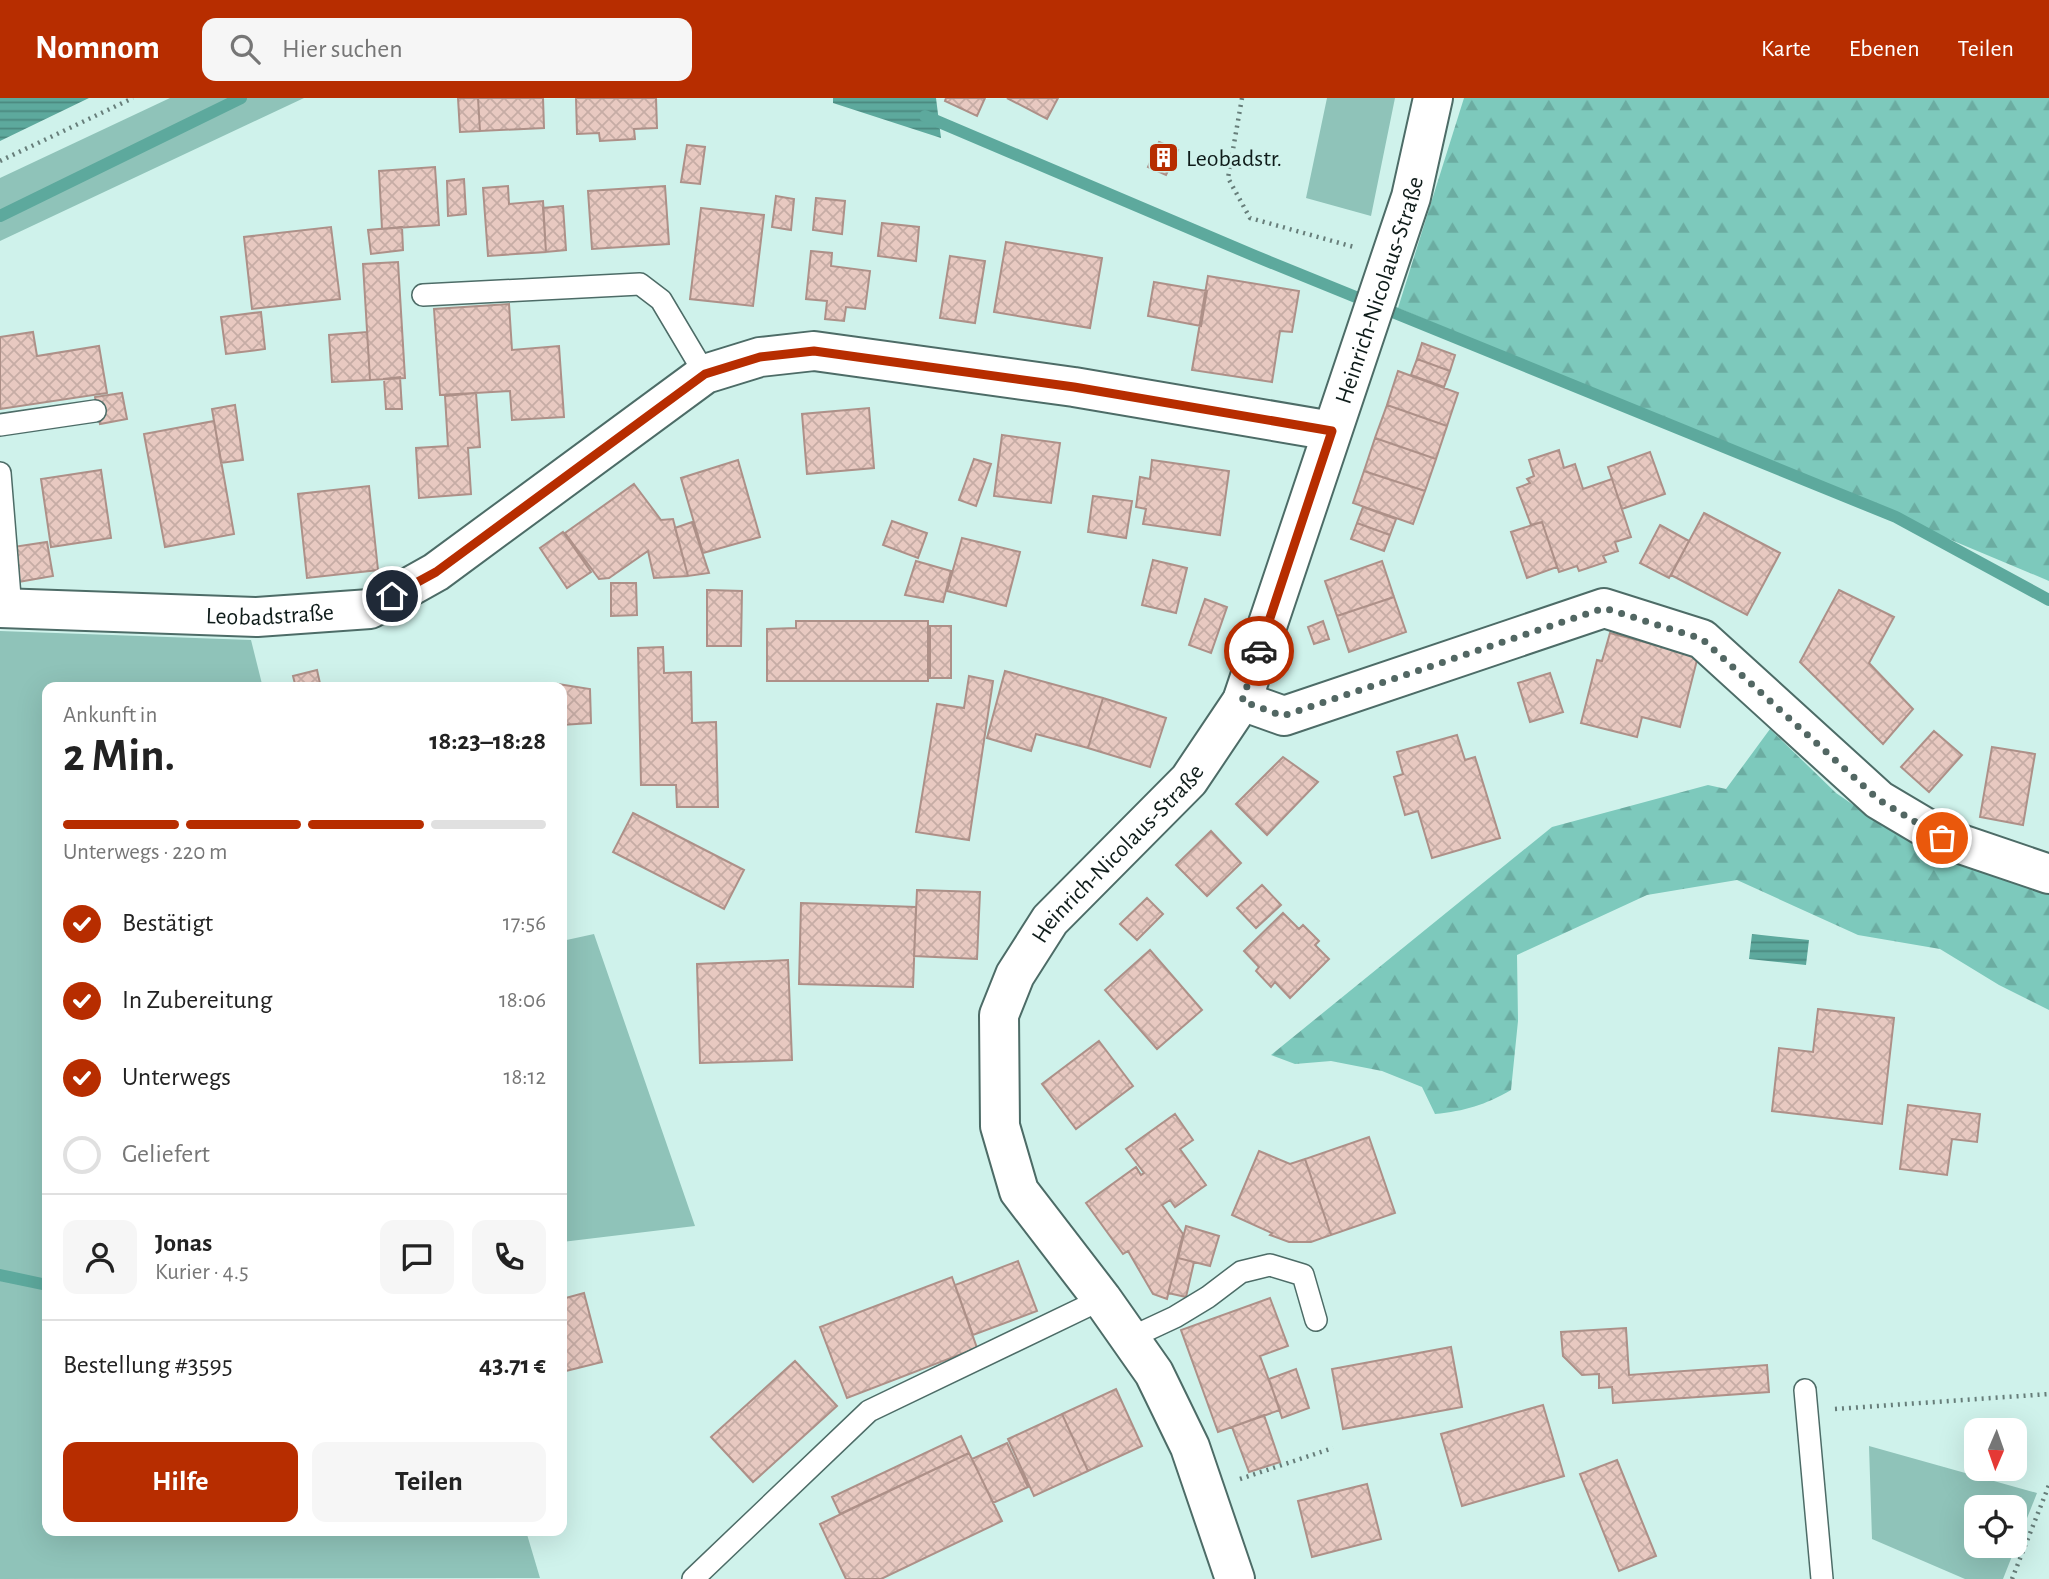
<!DOCTYPE html>
<html lang="de">
<head>
<meta charset="utf-8">
<style>
  :root { --surface:#fff; --page:#f6f6f6; --text:#222; --muted:#767676; --line:#e0e0e0; --accent:#b72d00 }
  body { margin:0; font-family:"Alegreya Sans",sans-serif; background:var(--page); color:var(--text); height:100vh; display:flex; flex-direction:column; font-size:26px; white-space:nowrap }
  * { box-sizing:border-box; margin:0 }
  p { font-size:23px; color:var(--muted) }
  .icon { flex:none; width:38px; height:38px; fill:none; stroke:currentColor; stroke-width:2; stroke-linecap:round; stroke-linejoin:round }
  .map { position:relative; flex:1; overflow:hidden }
  .panel { position:absolute; left:42px; top:584px; width:525px; height:854px; display:flex; flex-direction:column; background:var(--surface); border-radius:14px; box-shadow:0 7px 28px #0002 }
  .panel>* { flex:none }
  .needle { width:46px; rotate:182deg }
  .buttons { position:absolute; left:1964px; top:1320px; display:grid; gap:14px }
  .buttons a { display:grid; place-items:center; width:63px; height:63px; border-radius:14px; background:var(--surface); box-shadow:0 7px 28px #0002; font-size:35px }
  .pin { position:absolute; display:grid; place-items:center; width:60px; height:60px; color:#fff; margin:-30px; border:4px solid #fff; border-radius:50%; box-shadow:0 2px 7px #0007 }
  .courier { position:absolute; display:grid; place-items:center; width:70px; height:70px; margin:-35px; border:5px solid #b72d00; border-radius:50%; background:#fff; color:#222; box-shadow:0 2px 9px #0007 }
  .summary em { font-style:normal; font-weight:700 }
  .summary div { display:flex; flex-direction:column-reverse }
  .summary { display:flex; align-items:center; justify-content:space-between; height:119px; padding:0 21px }
  h1 { font-size:46px; font-weight:700; line-height:52px }
  .bar { display:grid; grid-template-columns:repeat(4,1fr); gap:10px 7px; align-content:center; height:84px; padding:0 21px }
  .bar i { height:9px; border-radius:5px; background:var(--line) }
  .bar .selected { background:var(--accent) }
  .bar p { grid-column:span 4 }
  .line { display:flex; align-items:center; gap:18px; padding:0 21px; border-top:2px solid var(--line) }
  .line div { flex:1 }
  .round { display:grid; place-items:center; flex:none; width:74px; height:74px; border-radius:14px; background:var(--page) }
  ol { padding:0 21px; list-style:none }
  li { display:flex; align-items:center; gap:21px; height:77px }
  li p { margin-inline-start:auto }
  li .icon { padding:7px; border-radius:50%; background:var(--accent); color:#fff; stroke-width:4 }
  li:last-child { color:var(--muted) }
  li i { width:38px; height:38px; border:4px solid var(--line); border-radius:50% }
  .cta { display:flex; gap:14px; margin-top:auto; padding:14px 21px }
  .cta a { flex:1; height:80px; border-radius:14px; background:var(--accent); color:#fff; font-size:28px; font-weight:700; line-height:80px; text-align:center }
  .cta a+a { background:var(--page); color:var(--text) }
  header { display:flex; align-items:center; gap:42px; box-sizing:border-box; height:98px; padding:0 35px; background:var(--accent); color:#fff }
  header strong { font-size:33px }
  nav { display:flex; gap:38px; margin-inline-start:auto; font-size:24px }
  .search { width:490px; height:63px; background:var(--page); display:flex; align-items:center; gap:18px; box-sizing:border-box; padding:0 24px; border-radius:14px; color:var(--muted); font-size:26px }
  .map>svg:first-child { display:block }
  .green { fill:#8fc3b9; fill-rule:evenodd }
  .forest { fill:url(#forest-firs) }
  .water { fill:url(#water-rules) }
  .lines { fill:none; stroke-linecap:round; stroke-linejoin:round }
  .stream { stroke:#5da99d; stroke-width:12 }
  .building { fill:url(#building-cross-hatch); stroke:#ad9088; stroke-width:2 }
  .service-casing { stroke:#4d6c67; stroke-width:24 }
  .minor-casing { stroke:#4d6c67; stroke-width:42 }
  .path { stroke:#677e7a; stroke-width:4.5; stroke-dasharray:2 5; stroke-linecap:butt }
  .service { stroke:#fff; stroke-width:21 }
  .minor { stroke:#fff; stroke-width:38 }
  .done { stroke:#526763; stroke-width:7; stroke-dasharray:0 12.6 }
  .route { stroke:#b72d00; stroke-width:9 }
  .labels { text-anchor:middle; stroke-width:7; stroke-linejoin:round; paint-order:stroke }
  .poi-label { font-size:24px; fill:#0f1c1a; stroke:#cff2eb; text-anchor:start }
  .street-label { font-size:24px; fill:#0f1c1a; stroke:#cff2eb }
</style>
</head>
<body>
<header>
<strong>Nomnom</strong>
<div class="search"><svg class="icon" aria-label="search" viewBox="0 0 24 24"><circle cx="10" cy="10" r="6"/><path d="M15 15l6 6"/></svg>Hier suchen</div>
<nav><a>Karte</a><a>Ebenen</a><a>Teilen</a></nav>
</header>
<div class="map">
<svg width="2049" height="1481" viewBox="0 0 2049 1481">
  <defs>
    <pattern id="forest-firs" width="22" height="20" patternUnits="userSpaceOnUse" patternTransform="scale(1.75)"><rect width="22" height="20" fill="#7dc9bc"/><path d="M5 1l3.5 6h-7zM16 11l3.5 6h-7z" fill="#6baca1"/></pattern>
    <pattern id="water-rules" width="6" height="5" patternUnits="userSpaceOnUse" patternTransform="scale(1.75)"><rect width="6" height="5" fill="#5da99d"/><path d="M0 2.5h6" fill="none" stroke="#4b897f"/></pattern>
    <pattern id="building-cross-hatch" width="8" height="8" patternUnits="userSpaceOnUse" patternTransform="scale(1.75)"><rect width="8" height="8" fill="#e8c9c1"/><path d="M0 0l8 8M0 8l8-8" fill="none" stroke="#c6aca5"/></pattern>
  </defs>
  <rect width="100%" height="100%" fill="#cff2eb"/>
  <!-- green -->
  <path class="green" d="M170,0H304L0,143V80Z
    M1327,0H1395L1371,118L1306,100Z
    M0,533L251,542L263,590H47V1433H526L540,1480L0,1481Z
    M594,836L695,1128L562,1144V843Z
    M1869,1348L2037,1395L2003,1481H1965L1872,1441ZM1976,1409H2014V1447H1976Z"/>
  <!-- forest -->
  <path class="forest" d="M1464,0H2049V483L1398,210Z
    M1770,631L1836,695L1884,728L1930,755L1980,772L2049,786V912L1999,887L1940,851L1858,837L1737,782L1647,797L1517,857L1518,923L1511,992C1485,1007 1465,1013 1435,1016L1422,989L1382,973L1331,963L1295,966L1271,957L1552,729L1708,687L1726,691Z"/>
  <!-- water -->
  <path class="water" d="M0,0H89L0,43Z
    M833,0H936L941,40L833,5Z
    M1752,836L1809,842L1806,867L1749,861Z"/>
  <g class="lines">
    <!-- stream -->
    <path class="stream" d="M925,18L1255,158L1896,419L2049,502
      M0,118L241,0
      M0,1177L47,1187"/>
  </g>
  <!-- building -->
  <path class="building" d="M458,0H478L480,33L460,34Z
    M478,0H543L544,30L480,33Z
    M576,0H656L657,30L634,31L635,41L600,43L599,35L577,36Z
    M946,0H985L977,18L945,3Z
    M1007,0H1058L1047,21Z
    M1159,44L1178,52L1166,77L1148,69Z
    M687,47L705,49L700,86L681,84Z
    M435,69L439,127L382,131L379,73Z
    M464,81L466,116L448,118L447,83Z
    M508,88L509,106L543,103L546,154L488,158L483,90Z
    M665,88L669,146L592,151L588,93Z
    M776,98L794,101L791,132L772,129Z
    M816,100L845,103L842,136L813,132Z
    M563,108L566,152L546,154L543,110Z
    M701,110L764,117L753,208L690,201Z
    M882,125L919,129L916,163L878,158Z
    M331,129L340,201L252,211L244,139Z
    M402,129L403,152L371,156L368,132Z
    M1006,144L1102,160L1090,230L994,214Z
    M811,153L832,155L831,168L870,173L865,211L846,209L844,223L825,221L827,203L806,201Z
    M950,158L985,163L975,225L940,220Z
    M398,164L405,280L370,282L363,166Z
    M1208,178L1299,193L1292,234L1280,233L1272,284L1192,272Z
    M1154,184L1207,193L1201,228L1148,218Z
    M509,206L512,252L559,248L564,319L512,322L510,293L440,297L434,211Z
    M261,214L265,251L226,256L221,219Z
    M33,234L37,258L99,248L107,295L0,311V239Z
    M367,234L370,282L332,284L329,237Z
    M1422,245L1455,257L1450,273L1417,261Z
    M1417,261L1450,273L1444,289L1411,277Z
    M1398,273L1458,295L1447,328L1387,307Z
    M400,279L402,311H386L384,281Z
    M122,295L127,321L100,326L95,299Z
    M476,295L480,349L468,350L471,396L419,400L416,350L448,348L445,298Z
    M235,307L243,362L221,365L212,311Z
    M1387,307L1447,328L1436,361L1375,340Z
    M869,310L874,370L807,376L802,316Z
    M214,323L234,436L165,449L144,336Z
    M1002,337L1060,345L1051,405L994,398Z
    M1375,340L1436,361L1425,393L1364,373Z
    M1559,352L1564,370L1575,366L1583,391L1612,381L1631,439L1615,444L1618,453L1603,458L1606,464L1579,473L1577,468L1559,474L1542,424L1531,427L1517,390L1530,385L1527,381L1534,378L1529,362Z
    M1650,354L1665,396L1622,411L1608,369Z
    M974,361L991,366L976,408L959,402Z
    M738,362L760,439L703,455L681,380Z
    M1152,362L1229,373L1220,437L1143,426L1146,411L1136,409L1140,379L1150,381Z
    M101,372L111,440L51,449L41,381Z
    M1364,373L1425,393L1413,426L1353,405Z
    M634,386L661,422L673,421L688,478L654,480L648,453L609,480L599,481L565,435Z
    M369,388L378,472L307,480L298,396Z
    M1093,398L1132,403L1126,440L1088,434Z
    M1363,409L1396,421L1390,437L1357,425Z
    M1704,415L1780,455L1747,517L1671,477Z
    M892,423L927,435L918,460L883,447Z
    M692,424L709,475L688,478L675,430Z
    M1542,424L1557,469L1527,480L1511,434Z
    M1357,425L1390,437L1384,453L1351,441Z
    M1660,427L1689,443L1669,480L1640,465Z
    M563,434L591,474L567,490L540,450Z
    M962,440L1020,454L1006,508L947,493Z
    M47,444L53,478L18,484L13,449Z
    M1153,462L1187,470L1176,515L1142,507Z
    M916,463L951,473L943,504L905,497Z
    M1382,463L1394,499L1337,518L1325,483Z
    M611,485H636L637,517L611,518Z
    M707,492L742,493L741,548H707Z
    M1839,492L1894,519L1869,565L1913,611L1883,646L1800,564Z
    M1394,499L1406,534L1349,554L1337,518Z
    M1205,501L1227,509L1211,555L1189,547Z
    M796,523H928V583H767V531L796,530Z
    M1323,523L1329,541L1314,546L1308,529Z
    M930,528H951V580H930Z
    M1610,535L1698,558L1680,629L1642,619L1637,639L1581,625L1597,562L1602,563Z
    M663,549L664,575L691,574L692,625L716,624L718,709H677L676,687H641L638,550Z
    M317,572L321,590H296L293,578Z
    M1005,573L1103,600L1088,650L1036,636L1031,653L987,640Z
    M1550,575L1563,614L1530,624L1518,585Z
    M969,578L993,583L969,742L916,734L937,606L964,610Z
    M558,586L590,591L591,625L562,627V590H558Z
    M1103,600L1166,620L1150,669L1088,650Z
    M1934,633L1962,657L1929,694L1901,669Z
    M1457,637L1465,662L1475,659L1500,740L1432,760L1418,713L1405,717L1394,679L1403,676L1397,654Z
    M1992,649L2035,656L2023,727L1980,719Z
    M1283,659L1318,684L1267,737L1236,706Z
    M633,715L744,772L724,811L613,754Z
    M1211,733L1241,765L1207,798L1176,767Z
    M1262,787L1281,807L1256,830L1237,810Z
    M917,792L980,794L977,861L914,858Z
    M1147,800L1163,816L1137,842L1120,826Z
    M801,805L916,809L913,889L799,886Z
    M1283,815L1299,831L1303,827L1319,843L1315,847L1329,861L1290,900L1275,884L1271,889L1256,873L1259,869L1244,853Z
    M1150,852L1202,912L1157,951L1105,892Z
    M788,862L792,962L700,965L697,866Z
    M1818,911L1894,920L1882,1026L1772,1013L1779,950L1813,954Z
    M1099,943L1133,988L1076,1031L1042,986Z
    M1908,1007L1980,1016L1977,1044L1952,1041L1947,1077L1900,1071Z
    M1175,1016L1193,1042L1180,1051L1206,1087L1175,1109L1170,1102L1162,1107L1183,1136L1167,1201L1153,1196L1128,1153L1123,1156L1086,1105L1136,1069L1141,1077L1144,1075L1126,1051Z
    M1369,1039L1395,1115L1331,1137L1305,1061Z
    M1259,1053L1290,1066L1305,1061L1331,1137L1311,1144H1289L1270,1137L1272,1135L1232,1117Z
    M1186,1128L1219,1138L1210,1168L1178,1160Z
    M1178,1160L1194,1164L1186,1199L1168,1195Z
    M1018,1163L1037,1213L973,1237L955,1187Z
    M952,1179L977,1250L847,1300L820,1229Z
    M584,1195L602,1264L562,1274V1201Z
    M1270,1200L1288,1248L1260,1258L1280,1312L1218,1334L1181,1232Z
    M1626,1230L1629,1277L1767,1267L1769,1294L1613,1305L1612,1289L1599,1290V1276L1582,1277L1563,1258L1561,1234Z
    M1451,1249L1462,1309L1343,1331L1332,1271Z
    M795,1263L837,1308L753,1384L711,1339Z
    M1296,1271L1309,1310L1282,1320L1269,1281Z
    M1116,1291L1142,1348L1088,1373L1062,1316Z
    M1543,1307L1564,1378L1462,1408L1441,1336Z
    M1062,1316L1088,1373L1034,1398L1008,1341Z
    M1264,1317L1280,1364L1249,1374L1232,1329Z
    M961,1338L969,1355L840,1416L832,1399Z
    M1007,1345L1028,1389L993,1405L972,1361Z
    M969,1355L1002,1423L881,1481H846L820,1426Z
    M1617,1362L1656,1458L1619,1473L1580,1376Z
    M1367,1386L1381,1441L1312,1459L1298,1403Z"/>
  <g class="lines">
    <defs>
      <path id="service" d="M423,197L640,186L661,202L705,276
        M0,327L95,313
        M0,375L11,511
        M1130,1240L1175,1219L1208,1199L1241,1174L1270,1167L1303,1177L1316,1222
        M1805,1292L1822,1481
        M693,1481L869,1313L1102,1201"/>
      <g id="minor">
        <path id="s1" d="M0,510L257,519L370,511L436,474L705,276L760,259L814,253L1074,289L1332,333"/>
        <path d="M1242,603L1284,618L1604,510L1702,541L1879,702L1943,740L2049,776"/>
        <path id="s2" d="M1235,1481L1190,1349L1154,1275L1102,1201L1019,1093L1000,1028L999,917L1015,877L1050,822L1189,682L1242,603L1411,99L1433,0"/>
      </g>
    </defs>
    <!-- service casing -->
    <use href="#service" class="service-casing"/>
    <!-- minor casing -->
    <use href="#minor" class="minor-casing"/>
    <!-- path -->
    <path class="path" d="M1242,0L1228,80L1250,120L1354,149
      M0,63L133,0
      M1835,1311L2049,1296
      M1240,1381L1333,1350
      M2012,1481L2049,1387"/>
    <!-- service -->
    <use href="#service" class="service"/>
    <!-- minor -->
    <use href="#minor" class="minor"/>
  </g>
  <g class="lines">
    <!-- done -->
    <path class="done" d="M1259,553L1242,603L1283,618L1604,510L1702,541L1879,702L1942,740"/>
    <!-- route -->
    <path class="route" d="M392,498L436,474L705,276L760,259L814,253L1074,289L1332,333L1259,553"/>
  </g>
  <!-- icons -->
  <defs>
    <symbol id="building-square" viewBox="-11 -11 22 22"><rect x="-9" y="-9" width="18" height="18" rx="4" fill="#b72d00" stroke="#cff2eb"/><path d="M-4-6H4V6H1V3H-1V6H-4ZM-2.5-4.3h1.7v1.8h-1.7ZM.8-4.3h1.7v1.8H.8ZM-2.5-1h1.7V.8h-1.7ZM.8-1h1.7V.8H.8Z" fill="#fff"/></symbol>
  </defs>
  <g fill-rule="evenodd">
    <use href="#building-square" x="1146" y="42" width="35" height="35"/>
  </g>
  <g class="labels">
    <!-- poi labels -->
    <g class="poi-label">
      <text x="1186" y="68">Leobadstr.</text>
    </g>
    <!-- street labels -->
    <g class="street-label">
      <text dy="8" stroke="none"><textPath href="#s2" startOffset="1461">Heinrich-Nicolaus-Straße</textPath></text>
      <text dy="8" stroke="none"><textPath href="#s1" startOffset="270">Leobadstraße</textPath></text>
      <text dy="8" stroke="none"><textPath href="#s2" startOffset="830">Heinrich-Nicolaus-Straße</textPath></text>
    </g>
  </g>
</svg>
<div class="buttons">
<a><svg class="needle" viewBox="-14 -14 28 28"><path d="M0-13l5 13h-10z" fill="#e53935"/><path d="M0 13l5-13h-10z" fill="#767676"/></svg></a>
<a><svg class="icon" aria-label="locate" viewBox="0 0 24 24"><circle cx="12" cy="12" r="6"/><path d="M12 2v4M12 18v4M2 12h4M18 12h4"/></svg></a>
</div>
<div class="pin" style="left:1942px;top:740px;background:#ea580c"><svg class="icon" aria-label="bag" viewBox="0 0 24 24"><path d="M5 8h14l-1 12H6zM9 8a3 3 0 0 1 6 0"/></svg></div>
<div class="pin" style="left:392px;top:498px;background:#1f2937"><svg class="icon" aria-label="home" viewBox="0 0 24 24"><path d="M3 11l9-7 9 7M6 9v11h12V9"/></svg></div>
<div class="courier" style="left:1259px;top:553px"><svg class="icon" aria-label="car" viewBox="0 0 24 24"><path d="M5 17H2v-5l4-1 3-4h7l3 4 3 1v5h-3M9 17h6M6 11h13"/><circle cx="7" cy="17" r="2"/><circle cx="17" cy="17" r="2"/></svg></div>
<section class="panel">
<div class="summary"><div><h1>2 Min.</h1><p>Ankunft in</p></div><em>18:23–18:28</em></div>
<div class="bar"><i class="selected"></i><i class="selected"></i><i class="selected"></i><i></i><p>Unterwegs · 220 m</p></div>
<ol>
<li><svg class="icon" aria-label="check" viewBox="0 0 24 24"><path d="M5 12l5 5 9-10"/></svg>Bestätigt<p>17:56</p></li>
<li><svg class="icon" aria-label="check" viewBox="0 0 24 24"><path d="M5 12l5 5 9-10"/></svg>In Zubereitung<p>18:06</p></li>
<li><svg class="icon" aria-label="check" viewBox="0 0 24 24"><path d="M5 12l5 5 9-10"/></svg>Unterwegs<p>18:12</p></li>
<li><i></i>Geliefert</li>
</ol>
<div class="line" style="height:126px"><a class="round"><svg class="icon" aria-label="person" viewBox="0 0 24 24"><circle cx="12" cy="8" r="4"/><path d="M4 21q1-7 8-7t8 7"/></svg></a><div><b>Jonas</b><p>Kurier · 4.5</p></div><a class="round"><svg class="icon" aria-label="chat" viewBox="0 0 24 24"><path d="M4 5h16v11H9l-5 4z"/></svg></a><a class="round"><svg class="icon" aria-label="phone" viewBox="0 0 24 24"><path d="M5 4h4l2 5-3 2q2 4 5 5l2-3 5 2v4C11 20 4 13 5 4z"/></svg></a></div>
<div class="line" style="height:91px"><div>Bestellung #3595</div><b>43.71 €</b></div>
<div class="cta"><a>Hilfe</a><a>Teilen</a></div>
</section>
</div>
</body>
</html>
